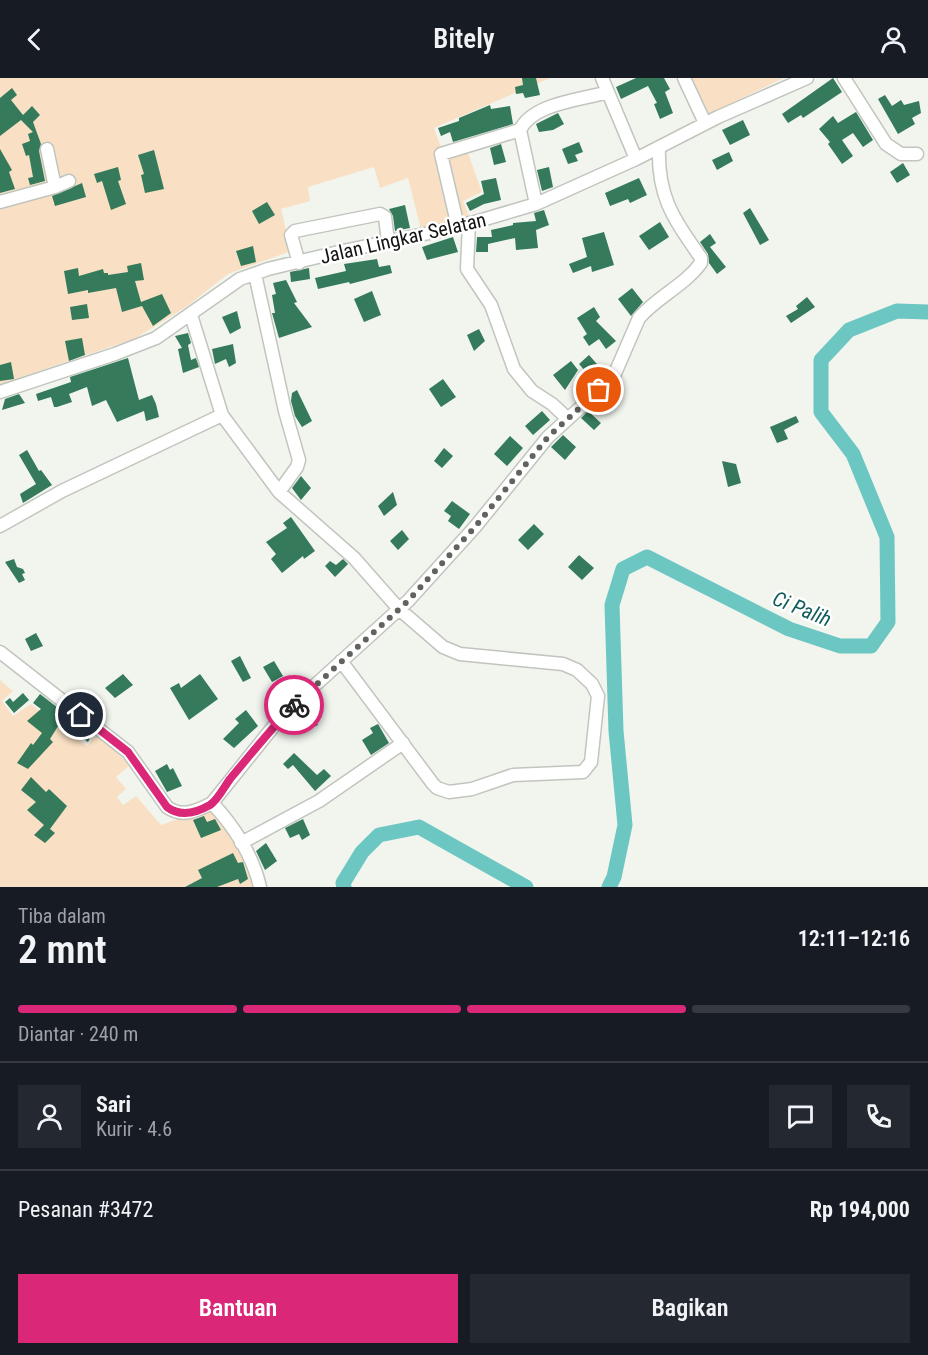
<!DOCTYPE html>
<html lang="id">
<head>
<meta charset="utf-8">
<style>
  :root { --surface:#171b24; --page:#242831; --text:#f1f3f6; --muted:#9ea1a6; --line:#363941; --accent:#db2777 }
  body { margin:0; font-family:"Roboto Condensed",sans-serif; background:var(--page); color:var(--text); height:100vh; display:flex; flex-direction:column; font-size:22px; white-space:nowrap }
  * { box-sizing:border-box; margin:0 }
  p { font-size:20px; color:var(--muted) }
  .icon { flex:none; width:33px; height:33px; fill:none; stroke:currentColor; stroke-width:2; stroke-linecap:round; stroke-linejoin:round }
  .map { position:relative; height:809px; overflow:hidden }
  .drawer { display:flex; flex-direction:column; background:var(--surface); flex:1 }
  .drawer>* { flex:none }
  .pin { position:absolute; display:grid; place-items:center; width:51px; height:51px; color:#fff; margin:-26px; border:3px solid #fff; border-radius:50%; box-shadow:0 2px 6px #0007 }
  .courier { position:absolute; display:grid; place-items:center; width:60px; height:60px; margin:-30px; border:4px solid #db2777; border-radius:50%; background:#fff; color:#222; box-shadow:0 2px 8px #0007 }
  .summary em { font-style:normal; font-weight:600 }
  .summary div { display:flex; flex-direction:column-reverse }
  .summary { display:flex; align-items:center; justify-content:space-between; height:102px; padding:0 18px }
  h1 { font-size:39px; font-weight:600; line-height:45px }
  .bar { display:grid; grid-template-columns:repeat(4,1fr); gap:9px 6px; align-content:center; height:72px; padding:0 18px }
  .bar i { height:8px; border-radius:4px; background:var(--line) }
  .bar .on { background:var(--accent) }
  .bar p { grid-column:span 4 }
  .line { display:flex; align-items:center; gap:15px; padding:0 18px; border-top:2px solid var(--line) }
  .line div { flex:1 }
  .round { display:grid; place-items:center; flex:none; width:63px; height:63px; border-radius:0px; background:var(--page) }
  .cta { display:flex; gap:12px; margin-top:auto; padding:12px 18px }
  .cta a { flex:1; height:69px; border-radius:0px; background:var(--accent); color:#fff; font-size:24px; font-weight:600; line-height:69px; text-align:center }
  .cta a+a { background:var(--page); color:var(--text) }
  header { display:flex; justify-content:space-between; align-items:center; height:78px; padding:0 18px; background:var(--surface); font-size:27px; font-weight:600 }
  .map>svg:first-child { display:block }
  .green { fill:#f9e0c4 }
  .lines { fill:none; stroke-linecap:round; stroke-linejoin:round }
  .river { stroke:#6cc6c2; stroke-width:15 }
  .building { fill:#347a5b }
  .minor-casing { stroke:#c1c5be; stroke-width:15 }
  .minor { stroke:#fff; stroke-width:12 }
  .done { stroke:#61635f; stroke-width:6; stroke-dasharray:0 10.8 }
  .route { stroke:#db2777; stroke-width:8 }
  .labels { text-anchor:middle; stroke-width:5; stroke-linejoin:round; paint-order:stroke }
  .street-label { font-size:20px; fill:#131412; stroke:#fff }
  .water-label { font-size:21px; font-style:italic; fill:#0f5d5b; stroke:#fff }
</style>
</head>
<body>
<header><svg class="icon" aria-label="back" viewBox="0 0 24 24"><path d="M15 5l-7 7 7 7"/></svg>Bitely<svg class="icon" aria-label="person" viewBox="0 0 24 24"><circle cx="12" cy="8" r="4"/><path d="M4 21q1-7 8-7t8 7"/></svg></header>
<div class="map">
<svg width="928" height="809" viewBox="0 0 928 809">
  <rect width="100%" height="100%" fill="#f1f5ee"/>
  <!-- green -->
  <path class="green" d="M0,0H550L434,50L443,75L465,67L482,114L463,123L470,140L421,152L408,100L380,110L374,89L308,109L310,123L281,131L291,173L228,196L186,229L134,261L0,306Z
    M686,0H784L705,38Z
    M0,602L13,613L2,623L13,638L31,626L87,668L97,656L130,687L116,699L126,711L117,719L123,727L136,718L161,747C175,743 197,731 211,734C227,738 253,793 254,809H0Z"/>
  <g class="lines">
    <!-- river -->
    <path class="river" d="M344,809L343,805L362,774L379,757L419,749L526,809
      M609,809L614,799L625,747L616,653L612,527L623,491L647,479L789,551L840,568H871L888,544L887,459L853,376L821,334V282L849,252L897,233L928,234"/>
  </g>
  <!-- building -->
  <path class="building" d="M522,0H536L540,17L525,20L523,15L516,16L515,9L523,7Z
    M636,0H664L670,11L665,14L673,35L660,41L654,26L657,25L648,8L621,21L616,9Z
    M833,0L842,14L803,40L801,37L788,45L782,36Z
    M12,10L17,17L11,22L23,37L32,28L40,37L33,44L41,66L39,73L45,103L30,107L28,100L33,99L29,77L26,78L22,66L30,63L28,56L33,54L21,42L0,58V20Z
    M885,17L892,28L901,22L904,27L919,23L921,35L912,40L915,46L898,56L878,21Z
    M490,27L491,31L510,28L513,46L453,64L450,54L441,58L438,50L459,43V40Z
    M856,34L873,62L863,69L853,55L842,62L853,78L842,86L828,66L830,64L819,51L833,38L838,45Z
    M558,35L564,46L553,52L539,54L536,46Z
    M743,42L750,57L730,67L722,52Z
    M579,64L583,74L575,77L578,83L568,86L562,71Z
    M501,66L506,84L494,87L490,70Z
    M0,71L12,92L9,94L15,111L0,115Z
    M154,72L164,111L145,115L141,97L144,96L138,77Z
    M729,74L733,83L717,92L712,82Z
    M903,85L910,97L897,105L890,94Z
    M118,89L121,102L118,103L126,126L111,132L102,103L97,105L94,96Z
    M549,89L553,109L542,113L537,92Z
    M496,100L501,122L484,126L470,133L466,125L484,116L481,103Z
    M639,100L647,117L630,125L628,121L610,128L605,115Z
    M82,105L86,119L55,128L52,118Z
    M267,124L275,137L259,146L252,133Z
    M405,127L410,150L395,153L393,138L389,131Z
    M750,130L769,162L760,167L743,135Z
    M544,132L549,147L536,152L538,170L516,172L515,160L488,166V174H476L477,159H492L491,152L513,147V145L536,143L534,135Z
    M660,144L669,159L649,172L639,158Z
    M604,154L614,187L592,194L591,188L573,195L569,186L587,179L582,160Z
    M710,156L716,165L710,169L726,189L717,196L709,185L708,176L700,164Z
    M453,159L458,174L427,182L422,169Z
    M253,168L256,184L241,188L236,173Z
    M377,181L379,189L390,187L392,195L350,206L349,204L318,211L315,200L346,193L344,186Z
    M141,185L144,202L135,203L141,224L162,216L171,235L153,248L142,228L122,234L116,210L88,215V212L68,216L64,193L78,190L79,198L103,191L104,195H108V197L128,194L127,188Z
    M309,190L310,201L291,204L290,194Z
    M286,202L297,224L294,225L312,249L279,260L272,235H275L272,217L276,216L273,205Z
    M632,210L643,224L631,238L618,221Z
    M372,213L381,237L364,244L354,221Z
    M807,219L815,229L791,245L786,238L798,231L796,228Z
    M87,226L89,240L72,242L70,229Z
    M594,229L600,239L596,243L616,263L606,271L599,261L589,268L583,259L587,256L577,240Z
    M237,233L241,250L230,256L222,239Z
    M479,251L485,263L474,273L467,257Z
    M188,255L191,265L188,267L191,282L196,280L199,289L183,295L178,271L182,270L175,258Z
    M82,260L85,277L69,283L65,263Z
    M233,266L236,285L229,289L226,281L215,286L212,271Z
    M589,277L603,293L593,302L579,286Z
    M128,280L139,322L152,317L156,326L159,339L146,343L144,333L117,344L106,322L92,328L87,309L69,316L72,324L57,329H54L51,319L38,323L36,316L71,304L70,299Z
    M571,283L578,292L565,312L553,297Z
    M11,284L14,301L0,303V287Z
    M443,301L456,319L441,329L429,311Z
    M297,312L312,343L302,349L295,338L291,323L292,315Z
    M19,316L25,325L2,332L5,321Z
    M542,333L550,342L533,357L525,348Z
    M588,333L601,345L594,352L581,340Z
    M796,338L799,344L784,352L788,361L777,365L770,349Z
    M563,357L576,369L565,382L551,369Z
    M510,358L523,370L507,388L494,376Z
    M444,370L453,378L442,390L434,383Z
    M27,372L39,393L41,392L52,407L23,425L20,416L36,406L19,377Z
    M722,383L736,386L741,405L728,409Z
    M301,398L311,410L301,422L292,410Z
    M393,414L397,427L384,438L378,428Z
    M452,423L470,436L459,451L448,443L451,438L444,433Z
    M291,439L315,473L304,481L303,478L282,495L271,481L276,476L266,464L287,450L283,445Z
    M534,446L544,456L528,472L518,462Z
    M402,452L409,461L398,472L390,463Z
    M579,477L594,490L582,502L568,489Z
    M14,481L17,489L23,491L25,495L22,496L25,502L19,505L5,484Z
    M343,481L348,486L335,499L325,488L330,483L336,487Z
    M36,555L43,568L31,573L25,561Z
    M240,578L251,600L243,604L231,583Z
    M274,583L283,598L272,604L263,589Z
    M123,596L133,607L115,620L105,610Z
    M200,596L218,621L189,642L170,610L179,605L181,610Z
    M23,615L29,622L14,635L5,624L10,620L13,624Z
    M40,616L92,656L88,664L60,645L50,661L53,664L28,691L17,685L31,665L33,667L42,655L27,643L41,631L33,625Z
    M307,630L318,647L308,651L298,635Z
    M246,632L258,648L234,670L223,661L239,645L235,641Z
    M378,646L389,665L371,677L362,662L373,655L370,650Z
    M294,675L317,697L324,691L331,698L315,713L293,687L288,691L283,686Z
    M167,686L170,692L173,690L182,708L167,714L155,693Z
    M31,699L46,714L49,711L67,728L50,751L55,755L45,765L34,757L44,747L27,732L36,724L21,712Z
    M204,738L207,744L215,741L221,752L201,760L193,742Z
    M303,741L310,757L302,762L299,756L290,760L285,750Z
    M266,765L277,783L265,792L256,773Z
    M233,775L238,785L243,784L248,801L240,806L238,801L217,809H185L202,800L198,792Z"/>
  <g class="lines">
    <defs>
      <path id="minor" d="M602,0L636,81
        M684,0L705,45
        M844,0L886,66L901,76H917
        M520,52C533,25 581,22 608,14
        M47,71L55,109
        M0,124L55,109L69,103
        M469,145L467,191L491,227L514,291L532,313L552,326L567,340
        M458,149L441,76L520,52L536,126
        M299,185L291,157L295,153L380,136L385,139L388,164
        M255,196L285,333L299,382L297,389L279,414
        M191,237L222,337L279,414L354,480L399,531L443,569L460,576L563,586L577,592L592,606L598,618L591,684L583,694L513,697L472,711L449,714L437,710L433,706L341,583
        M0,314L115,276L156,260L240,201L268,191L343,173L458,149L536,126L636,81L718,39L807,0
        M0,448L62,413L222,337
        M0,574L128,674L167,729C182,740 197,733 212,725C234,748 253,778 260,809
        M212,725L273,649L302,619L408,523L475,449L548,359L613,300L639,240C657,219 685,207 701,185V180C674,141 657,119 659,69
        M241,765L319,723L403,665"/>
    </defs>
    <!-- minor casing -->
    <use href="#minor" class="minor-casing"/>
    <!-- minor -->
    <use href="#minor" class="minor"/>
  </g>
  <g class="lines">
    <!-- done -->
    <path class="done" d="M294,627L408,523L475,449L548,359L599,312"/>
    <!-- route -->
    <path class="route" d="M81,637L128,674L167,729C180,739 196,735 210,727C218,722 224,709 230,701C251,676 271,651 294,627"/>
  </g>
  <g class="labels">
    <!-- street labels -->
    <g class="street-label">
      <text transform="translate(403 160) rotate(-13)" y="7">Jalan Lingkar Selatan</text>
    </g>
    <!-- water labels -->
    <g class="water-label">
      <text transform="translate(802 531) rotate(22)" y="7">Ci Palih</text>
    </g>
  </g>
</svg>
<div class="pin" style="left:599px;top:312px;background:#ea580c"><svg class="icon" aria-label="bag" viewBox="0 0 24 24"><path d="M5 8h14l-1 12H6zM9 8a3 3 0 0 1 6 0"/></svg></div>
<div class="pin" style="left:81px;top:637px;background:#1f2937"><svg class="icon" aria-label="home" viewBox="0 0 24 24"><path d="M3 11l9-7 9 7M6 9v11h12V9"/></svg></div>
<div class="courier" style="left:294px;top:627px"><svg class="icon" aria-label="bike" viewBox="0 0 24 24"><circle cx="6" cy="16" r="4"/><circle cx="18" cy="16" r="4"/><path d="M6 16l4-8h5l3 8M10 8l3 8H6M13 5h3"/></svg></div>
</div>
<section class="drawer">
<div class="summary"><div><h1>2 mnt</h1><p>Tiba dalam</p></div><em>12:11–12:16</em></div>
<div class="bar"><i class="on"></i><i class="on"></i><i class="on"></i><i></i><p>Diantar · 240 m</p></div>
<div class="line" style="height:108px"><a class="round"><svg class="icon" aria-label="person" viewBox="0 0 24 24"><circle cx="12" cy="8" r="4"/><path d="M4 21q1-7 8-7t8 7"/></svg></a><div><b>Sari</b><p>Kurir · 4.6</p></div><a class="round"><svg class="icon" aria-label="chat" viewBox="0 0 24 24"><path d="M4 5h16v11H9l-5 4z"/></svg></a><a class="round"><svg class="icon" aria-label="phone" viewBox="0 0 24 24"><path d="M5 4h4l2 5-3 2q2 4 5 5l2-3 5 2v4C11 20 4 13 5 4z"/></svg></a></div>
<div class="line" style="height:78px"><div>Pesanan #3472</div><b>Rp 194,000</b></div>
<div class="cta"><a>Bantuan</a><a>Bagikan</a></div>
</section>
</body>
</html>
